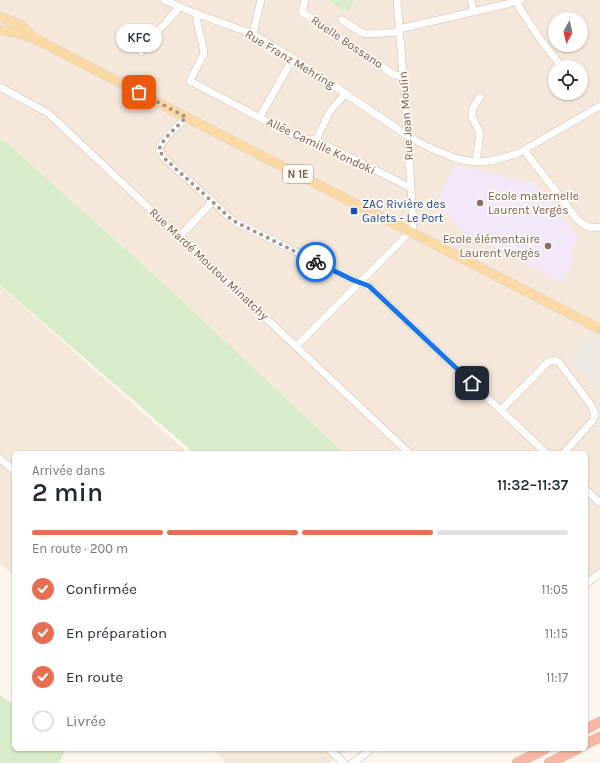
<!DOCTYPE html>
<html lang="fr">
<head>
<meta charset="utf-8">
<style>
  :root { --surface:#fff; --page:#f2f2f3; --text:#1f2937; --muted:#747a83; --line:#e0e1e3; --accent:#e76f51 }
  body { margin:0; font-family:Karla,sans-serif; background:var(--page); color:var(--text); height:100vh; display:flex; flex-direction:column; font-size:15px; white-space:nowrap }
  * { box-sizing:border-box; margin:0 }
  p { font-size:13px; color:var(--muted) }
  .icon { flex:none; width:22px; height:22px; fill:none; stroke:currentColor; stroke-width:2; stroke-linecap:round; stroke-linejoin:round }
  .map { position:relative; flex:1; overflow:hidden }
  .drawer { position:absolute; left:12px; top:451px; width:576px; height:300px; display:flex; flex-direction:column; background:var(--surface); border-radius:6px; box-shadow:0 1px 3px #0004 }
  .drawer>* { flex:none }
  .needle { width:26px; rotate:188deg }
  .fabs { position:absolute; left:548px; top:12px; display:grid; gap:8px }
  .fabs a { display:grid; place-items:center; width:40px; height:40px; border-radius:50%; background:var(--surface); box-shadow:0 1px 3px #0004; font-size:20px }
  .pin { position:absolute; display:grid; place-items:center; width:34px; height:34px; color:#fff; margin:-17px; border-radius:8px; box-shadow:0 2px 6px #0006 }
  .courier { position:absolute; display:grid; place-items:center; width:40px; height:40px; margin:-20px; border:3px solid #1a73e8; border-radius:50%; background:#fff; color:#222; box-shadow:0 1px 5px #0007 }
  .bubble { position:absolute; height:28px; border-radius:14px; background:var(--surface); box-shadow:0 1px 3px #0004; font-size:13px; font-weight:600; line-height:28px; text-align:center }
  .headline em { font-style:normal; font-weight:600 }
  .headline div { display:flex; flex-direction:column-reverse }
  .headline { display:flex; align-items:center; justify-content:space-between; height:68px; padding:0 20px }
  h1 { font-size:26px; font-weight:600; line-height:30px }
  .bar { display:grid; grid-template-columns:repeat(4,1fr); gap:6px 4px; align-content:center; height:48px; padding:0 20px }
  .bar i { height:5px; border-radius:3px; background:var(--line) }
  .bar .on { background:var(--accent) }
  .bar p { grid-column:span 4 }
  ol { padding:0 20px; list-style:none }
  li { display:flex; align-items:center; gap:12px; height:44px }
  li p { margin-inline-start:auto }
  li .icon { padding:4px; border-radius:50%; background:var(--accent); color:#fff; stroke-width:4 }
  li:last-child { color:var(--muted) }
  li i { width:22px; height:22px; border:2px solid var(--line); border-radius:50% }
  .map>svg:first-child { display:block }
  .residential { fill:#f5e8da; fill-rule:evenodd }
  .industrial { fill:#efe9e4 }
  .education { fill:#f3e8fa }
  .green { fill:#d8ecc9 }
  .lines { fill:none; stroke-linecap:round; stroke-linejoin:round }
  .minor-casing { stroke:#d1beb0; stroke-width:8 }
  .major-casing { stroke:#dad1cd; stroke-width:10 }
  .highway-casing { stroke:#dad1cd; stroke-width:11 }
  .minor { stroke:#fff; stroke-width:7 }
  .major { stroke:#fbd9a5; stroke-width:9 }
  .highway { stroke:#f7b7a3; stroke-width:10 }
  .done { stroke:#a89285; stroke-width:4; stroke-dasharray:0 7.2 }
  .route { stroke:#1a73e8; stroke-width:5 }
  .education-dot { fill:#8d6e63; stroke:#fffaf3; stroke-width:1.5 }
  .transit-dot { fill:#1a4fb4; stroke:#fffaf3; stroke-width:1.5 }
  .labels { text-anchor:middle; stroke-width:3.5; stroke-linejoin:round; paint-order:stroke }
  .shield { fill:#fffaf3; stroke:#a28b7f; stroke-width:1 }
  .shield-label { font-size:11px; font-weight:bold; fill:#7a5c4d }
  .street-label { font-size:12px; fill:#7a5c4d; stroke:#fffaf3 }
  .education-label { font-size:12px; fill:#785e54; stroke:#fffaf3; text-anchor:start }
  .transit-label { font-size:12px; fill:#164399; stroke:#fffaf3; text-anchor:start }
</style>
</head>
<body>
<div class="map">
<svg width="600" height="763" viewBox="0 0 600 763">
  <rect width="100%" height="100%" fill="#fdf6ec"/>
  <!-- residential -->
  <path class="residential" d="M0,0H600V573L586,584V453H344L172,291L6,142L0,139ZM555,19H581V45H555ZM555,67H581V93H555Z
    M0,286L188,453H14V576L0,564Z
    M211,749H347L329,763H227Z"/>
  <!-- industrial -->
  <path class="industrial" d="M585,333L600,341V390L569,363Z"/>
  <!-- education -->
  <path class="education" d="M455,165L535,183L579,238L570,254L575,257L561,282L464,232L436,203Z"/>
  <!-- green -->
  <path class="green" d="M330,0H354L348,12L329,1Z
    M0,139L6,142L172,291L344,453H194L0,285Z
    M0,695L14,705V749H66L59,763H0Z"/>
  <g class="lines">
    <defs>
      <path id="minor" d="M164,0L192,12L253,34L293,58L408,136L428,147L457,159L476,162L490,161L517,154L600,106
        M305,0L302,12L394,75L403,76
        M471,0L474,12
        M517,1L519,7L542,42L562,67
        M197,13V22L203,47L204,53L190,81L300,139L316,140L411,188
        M342,20L362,33L366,34L399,32
        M399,29L507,4L521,0
        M253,34L261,0
        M141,52L153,35L166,23L179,7
        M0,87L48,113L409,453
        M186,117C178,127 162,138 159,150L164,158L216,205L232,220L347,277L369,286L546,453
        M260,117L293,58
        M316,140L330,111L346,93
        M524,150L577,219C584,226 590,229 600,227
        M476,162L480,133L472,117V113L473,108L480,97
        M179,237L213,201
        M296,346L411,231L413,226L408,136L397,0
        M501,410L548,362L554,360L559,362L591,405L595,414L593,420L564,453
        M0,459L14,471
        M586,490L600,503
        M586,584L600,573
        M329,749L344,763
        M353,763L371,749"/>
      <path id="major" d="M0,17L21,25L33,37
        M0,30L12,32L34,38L186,117L600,329"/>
      <path id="highway" d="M586,729L600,722
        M586,744L600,737
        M517,763L545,749
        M549,763L577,749"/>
    </defs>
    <!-- minor casing -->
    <use href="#minor" class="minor-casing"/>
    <!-- major casing -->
    <use href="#major" class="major-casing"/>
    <!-- highway casing -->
    <use href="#highway" class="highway-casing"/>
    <!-- minor -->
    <use href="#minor" class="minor"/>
    <!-- major -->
    <use href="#major" class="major"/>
    <!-- highway -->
    <use href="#highway" class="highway"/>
  </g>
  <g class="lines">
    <!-- done -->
    <path class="done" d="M139,92L186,117C178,127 162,138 159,150L164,158L216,205L232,220L316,262"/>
    <!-- route -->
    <path class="route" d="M316,262L353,280L369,286L472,383"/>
  </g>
  <!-- markers -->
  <g class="education-dot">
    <circle cx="480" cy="203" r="4"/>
    <circle cx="548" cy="246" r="4"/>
  </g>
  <rect class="transit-dot" x="350" y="207" width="8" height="8" rx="2"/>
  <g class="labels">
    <!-- shield labels -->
    <rect class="shield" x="283" y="165" width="30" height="18" rx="3"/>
    <g class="shield-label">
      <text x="298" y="178">N 1E</text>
    </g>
    <!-- street labels -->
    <g class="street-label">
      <text transform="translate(347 42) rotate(34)" y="4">Ruelle Bossano</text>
      <text transform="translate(290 59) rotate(31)" y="4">Rue Franz Mehring</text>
      <text transform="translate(406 116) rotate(-94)" y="4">Rue Jean Moulin</text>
      <text transform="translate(321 146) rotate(25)" y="4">Allée Camille Kondoki</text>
      <text transform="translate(209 264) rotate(43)" y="4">Rue Mardé Moutou Minatchy</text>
    </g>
    <!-- education labels -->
    <g class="education-label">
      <text x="488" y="200">Ecole maternelle<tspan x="488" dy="14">Laurent Vergès</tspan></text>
      <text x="540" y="243" text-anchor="end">Ecole élémentaire<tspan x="540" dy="14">Laurent Vergès</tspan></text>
    </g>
    <!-- transit labels -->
    <g class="transit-label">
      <text x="362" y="208">ZAC Rivière des<tspan x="362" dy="14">Galets - Le Port</tspan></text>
    </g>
  </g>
</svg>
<div class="fabs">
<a><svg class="needle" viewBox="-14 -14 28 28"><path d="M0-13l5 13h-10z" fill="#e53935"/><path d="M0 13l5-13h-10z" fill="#747a83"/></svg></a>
<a><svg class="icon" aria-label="locate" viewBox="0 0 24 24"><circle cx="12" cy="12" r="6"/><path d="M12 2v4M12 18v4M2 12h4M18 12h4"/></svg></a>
</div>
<div class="pin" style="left:139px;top:92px;background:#ea580c"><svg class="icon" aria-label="bag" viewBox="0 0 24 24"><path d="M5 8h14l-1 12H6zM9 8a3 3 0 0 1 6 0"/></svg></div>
<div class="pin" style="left:472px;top:383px;background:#1f2937"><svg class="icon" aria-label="home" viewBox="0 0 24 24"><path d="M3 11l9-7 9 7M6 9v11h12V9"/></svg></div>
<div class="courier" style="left:316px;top:262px"><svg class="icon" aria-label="bike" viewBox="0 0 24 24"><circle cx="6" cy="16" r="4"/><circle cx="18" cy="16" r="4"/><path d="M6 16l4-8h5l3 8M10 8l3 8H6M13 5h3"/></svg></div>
<div class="bubble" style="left:116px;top:24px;width:46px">KFC</div>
<section class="drawer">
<div class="headline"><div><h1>2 min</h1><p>Arrivée dans</p></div><em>11:32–11:37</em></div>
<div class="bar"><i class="on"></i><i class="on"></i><i class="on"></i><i></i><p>En route · 200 m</p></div>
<ol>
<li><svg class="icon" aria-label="check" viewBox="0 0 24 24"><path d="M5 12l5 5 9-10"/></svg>Confirmée<p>11:05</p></li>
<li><svg class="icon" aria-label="check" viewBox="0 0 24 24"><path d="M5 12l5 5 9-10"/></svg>En préparation<p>11:15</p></li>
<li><svg class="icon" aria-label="check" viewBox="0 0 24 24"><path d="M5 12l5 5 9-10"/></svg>En route<p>11:17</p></li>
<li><i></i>Livrée</li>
</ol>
</section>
</div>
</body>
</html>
